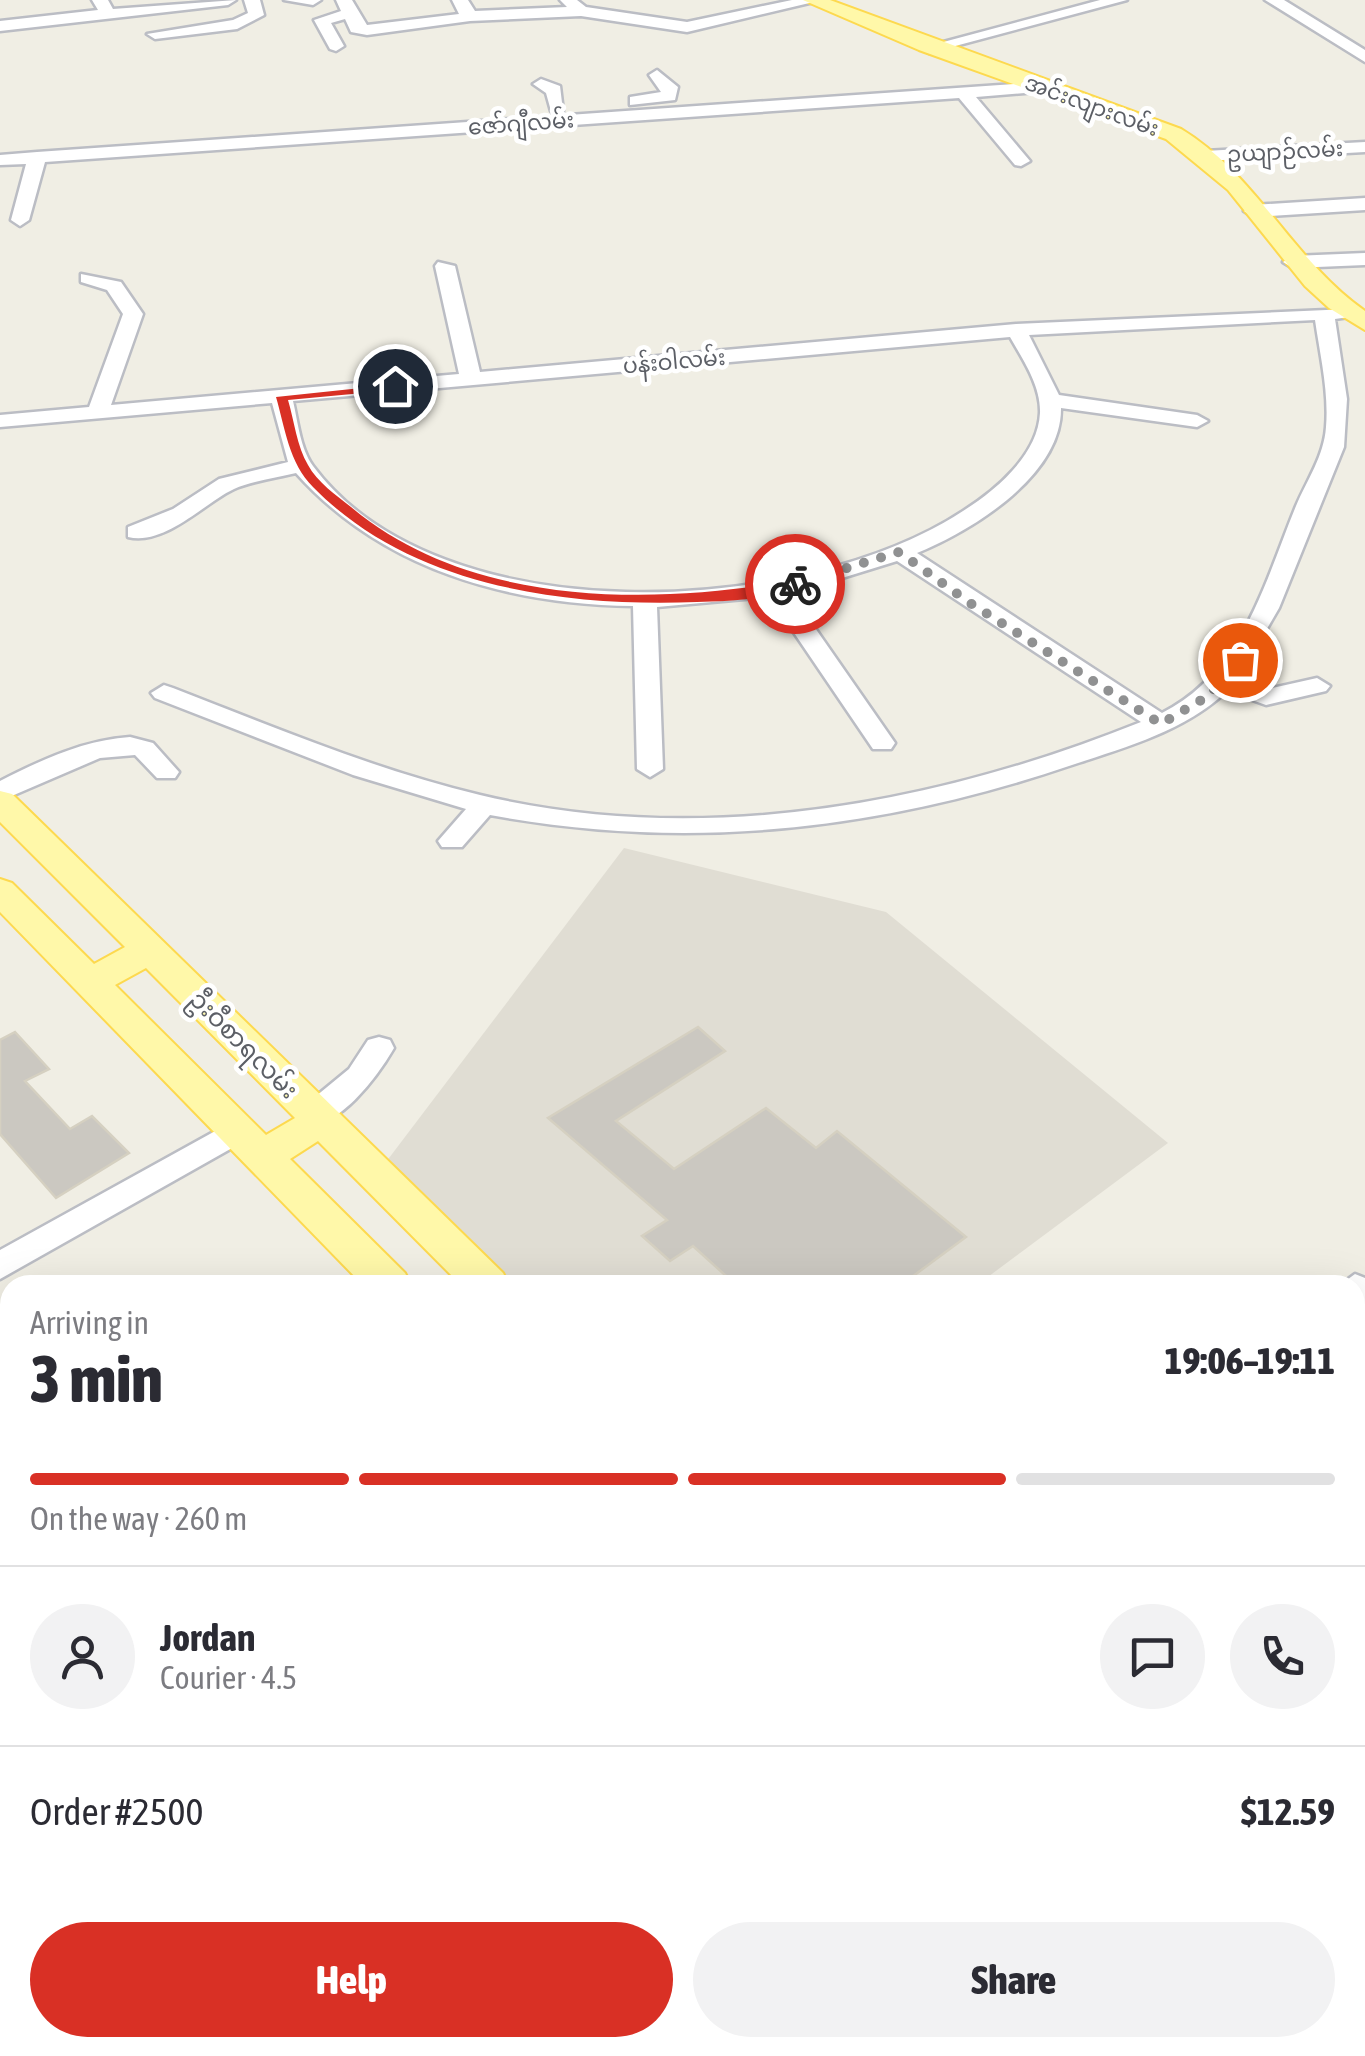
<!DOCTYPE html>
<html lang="en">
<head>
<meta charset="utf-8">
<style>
  :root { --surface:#fff; --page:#f2f2f3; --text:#2b2b33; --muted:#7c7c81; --line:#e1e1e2; --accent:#d93025 }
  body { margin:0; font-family:"Asap Condensed","Noto Sans Myanmar",sans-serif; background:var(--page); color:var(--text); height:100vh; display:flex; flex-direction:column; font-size:38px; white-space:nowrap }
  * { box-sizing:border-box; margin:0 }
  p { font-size:32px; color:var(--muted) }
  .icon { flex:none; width:55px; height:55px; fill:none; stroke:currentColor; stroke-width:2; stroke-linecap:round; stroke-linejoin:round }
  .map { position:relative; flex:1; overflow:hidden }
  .panel { position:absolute; left:0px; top:1275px; width:1365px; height:782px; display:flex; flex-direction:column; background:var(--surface); border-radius:30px 30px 0 0; box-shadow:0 10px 40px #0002 }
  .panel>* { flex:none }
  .pin { position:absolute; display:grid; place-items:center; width:85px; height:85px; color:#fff; margin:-42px; border:5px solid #fff; border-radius:50%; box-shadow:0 2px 10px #0007 }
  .courier { position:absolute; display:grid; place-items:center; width:100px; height:100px; margin:-50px; border:8px solid #d93025; border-radius:50%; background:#fff; color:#222; box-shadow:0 2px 12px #0007 }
  .summary em { font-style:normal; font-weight:800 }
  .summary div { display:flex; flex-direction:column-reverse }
  .summary { display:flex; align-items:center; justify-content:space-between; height:170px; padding:0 30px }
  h1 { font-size:65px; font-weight:800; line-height:75px }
  .bar { display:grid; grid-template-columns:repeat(4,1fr); gap:15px 10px; align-content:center; height:120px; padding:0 30px }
  .bar i { height:12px; border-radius:8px; background:var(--line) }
  .bar .active { background:var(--accent) }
  .bar p { grid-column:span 4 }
  .line { display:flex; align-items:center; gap:25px; padding:0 30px; border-top:2px solid var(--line) }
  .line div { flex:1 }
  .round { display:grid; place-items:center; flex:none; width:105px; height:105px; border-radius:52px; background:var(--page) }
  .cta { display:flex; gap:20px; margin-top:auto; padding:20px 30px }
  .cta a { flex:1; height:115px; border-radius:60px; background:var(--accent); color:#fff; font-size:40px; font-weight:800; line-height:115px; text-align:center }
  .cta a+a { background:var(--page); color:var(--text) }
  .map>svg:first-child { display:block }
  .education { fill:#e0ddd3 }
  .building { fill:#cbc8c1; stroke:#d5d0c1; stroke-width:2.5 }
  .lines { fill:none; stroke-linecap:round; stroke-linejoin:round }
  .minor-casing { stroke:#bbbdc4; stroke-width:5 }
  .major-casing { stroke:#fdd94f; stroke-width:4 }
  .minor { fill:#fff; fill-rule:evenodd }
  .major { fill:#fff8a9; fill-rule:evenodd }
  .route { fill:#d93025 }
  .done { stroke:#909192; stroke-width:10; stroke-dasharray:0 18 }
  .labels { text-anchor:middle; stroke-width:9; stroke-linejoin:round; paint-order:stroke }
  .far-street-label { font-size:22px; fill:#5c5f66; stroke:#fff }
  .street-label { font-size:25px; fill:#5c5f66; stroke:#fff }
</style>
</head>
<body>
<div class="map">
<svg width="1365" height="2056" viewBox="0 0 1365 2056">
  <rect width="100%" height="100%" fill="#f0eee4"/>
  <!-- education -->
  <path class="education" d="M624,848L886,912L1168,1143L977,1285H514L386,1162Z"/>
  <!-- building -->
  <path class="building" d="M698,1027L725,1051L616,1121L674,1169L766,1108L816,1148L837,1131L966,1237L901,1285H736L693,1246L670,1261L642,1236L667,1220L548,1118Z
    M15,1032L49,1069L25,1081L70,1129L92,1116L129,1153L56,1198L0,1134V1040Z"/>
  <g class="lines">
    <defs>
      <path id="minor" d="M92,0H108L113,9L236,0L228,5L0,31V21L98,10Z
        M244,0H260L264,15L237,29L155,39L147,34L233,20L248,13Z
        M284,0H321L313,5Z
        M336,0H352L367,25L459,14L452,0H468L475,11L567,7L560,0H577L586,7L687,22L792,0H822L687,32L581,16L470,21L367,35L351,32L345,19L331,23L344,46L336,51L330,49L314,20L341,11Z
        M1100,0H1127L929,53L921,48Z
        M1265,0H1284L1365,50V62Z
        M657,70L678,87L675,100L630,105V97L661,92L649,75Z
        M541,79L560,86L563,111H551L546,93L533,84Z
        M1042,82L1048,83V91L976,97L1030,161L1021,166L1015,165L959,98L45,162L29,220L20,226L11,220L26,164L0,165V155L37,152Z
        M1365,142V152L1205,161L1196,156L1205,151Z
        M1365,198V210L1253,217L1244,211L1253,205Z
        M1365,253V265L1293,268L1283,262L1293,256Z
        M438,262L455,266L480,372L1016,324L1349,309V317L1335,319L1347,399L1344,447L1279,608L1239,677L1268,689L1317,678L1330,686L1326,691L1266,705L1227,691C1185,731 1126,747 1072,765C881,830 689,852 490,815L462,847H442L438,841L466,809L353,775L155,698L151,693L164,685L173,688C274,727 375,770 480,795C701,848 934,805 1141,722L897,561L800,591L806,615L895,743L891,749H873L782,615L777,596L657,607L663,769L650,777L637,769L633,606C506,604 382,569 296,473C276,478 252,481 234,489C204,503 165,546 128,537V527L173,509L219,479L288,462L272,403L0,427V415L89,407L123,314L107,290L81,282V274L121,282L143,314L111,405L459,374L435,266ZM1315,320C1320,355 1329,392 1326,427C1324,456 1307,480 1296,506C1264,584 1243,672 1162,713L917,553C971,531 1062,476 1061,408L1197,427L1208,421L1197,415L1059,395L1029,335ZM1010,337C1023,360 1041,386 1040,413C1038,455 996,490 963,511C802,617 440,636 313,466C300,448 298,422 293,401Z
        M130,737L153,743L179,772L175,778H157L135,755L100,758L0,801V781C41,760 84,740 130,737Z
        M379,1037L390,1040L394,1048C379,1074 337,1133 304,1122L299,1114L304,1106L349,1069L368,1040Z
        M237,1119L248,1123L253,1131L248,1139L0,1279V1250Z
        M1355,1274L1365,1278V1308L1355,1304V1285H1340Z
        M1355,1654L1365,1658V1705L1355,1702Z
        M0,1712L10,1716V1765L0,1761Z
        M198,2048H245L248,2056H201Z
        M591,2048H639L642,2056H594Z"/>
      <path id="major" d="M803,0H830L1181,129C1257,175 1293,261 1365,311V330L1329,308L1305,286L1228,190L1166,139L919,50Z
        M0,791L12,794L503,1273L509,1285H461L318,1141L290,1159L405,1273L411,1285H363L0,912V879L12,883L94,964L125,947L0,822ZM146,968L295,1118L266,1135L115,985Z
        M1120,2048H1180L1184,2056H1124Z
        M1240,2048H1300L1304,2056H1244Z"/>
    </defs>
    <!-- minor casing -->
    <use href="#minor" class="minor-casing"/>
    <!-- major casing -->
    <use href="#major" class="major-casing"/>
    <!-- minor -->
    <use href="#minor" class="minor"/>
    <!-- major -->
    <use href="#major" class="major"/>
  </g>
  <!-- route -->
  <path class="route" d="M399,384L395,390L288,400C294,420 297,447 308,465C317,482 336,495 351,507C470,607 651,606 795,580L802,584C776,600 727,601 697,602C564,607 411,587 313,487C289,463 285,428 276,397Z"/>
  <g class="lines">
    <!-- done -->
    <path class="done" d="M795,584L899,552L970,603L1161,724L1208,696L1240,660"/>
  </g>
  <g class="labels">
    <!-- far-street labels -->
    <g class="far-street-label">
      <text transform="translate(1092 105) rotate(20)" y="8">အင်းလျားလမ်း</text>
      <text transform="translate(521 123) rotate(-4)" y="8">ဇော်ဂျီလမ်း</text>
      <text transform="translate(1285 151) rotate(-3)" y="8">ဥယျာဉ်လမ်း</text>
      <text transform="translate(674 361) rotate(-5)" y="8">ပန်းဝါလမ်း</text>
    </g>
    <!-- street labels -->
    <g class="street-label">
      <text transform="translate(244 1044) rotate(45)" y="9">ဦးဝီစာရလမ်း</text>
    </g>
  </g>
</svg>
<div class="pin" style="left:1240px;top:660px;background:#ea580c"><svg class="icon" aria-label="bag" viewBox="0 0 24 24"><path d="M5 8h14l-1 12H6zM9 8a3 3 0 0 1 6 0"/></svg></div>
<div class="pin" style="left:395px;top:386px;background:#1f2937"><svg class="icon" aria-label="home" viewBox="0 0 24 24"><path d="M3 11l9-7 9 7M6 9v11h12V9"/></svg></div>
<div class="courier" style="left:795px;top:584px"><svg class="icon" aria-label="bike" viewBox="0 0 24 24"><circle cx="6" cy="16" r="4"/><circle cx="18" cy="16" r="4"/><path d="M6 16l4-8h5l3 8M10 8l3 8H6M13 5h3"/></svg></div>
<section class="panel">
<div class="summary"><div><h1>3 min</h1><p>Arriving in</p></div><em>19:06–19:11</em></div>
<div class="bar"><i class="active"></i><i class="active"></i><i class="active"></i><i></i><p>On the way · 260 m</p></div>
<div class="line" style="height:180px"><a class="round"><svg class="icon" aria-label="person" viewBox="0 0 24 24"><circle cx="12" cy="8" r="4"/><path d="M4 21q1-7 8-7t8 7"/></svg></a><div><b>Jordan</b><p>Courier · 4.5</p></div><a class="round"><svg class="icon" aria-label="chat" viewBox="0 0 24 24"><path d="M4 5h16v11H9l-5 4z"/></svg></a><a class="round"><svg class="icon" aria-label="phone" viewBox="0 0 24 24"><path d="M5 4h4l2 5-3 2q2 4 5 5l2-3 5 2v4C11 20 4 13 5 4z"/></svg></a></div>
<div class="line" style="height:130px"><div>Order #2500</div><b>$12.59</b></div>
<div class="cta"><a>Help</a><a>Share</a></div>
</section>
</div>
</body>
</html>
